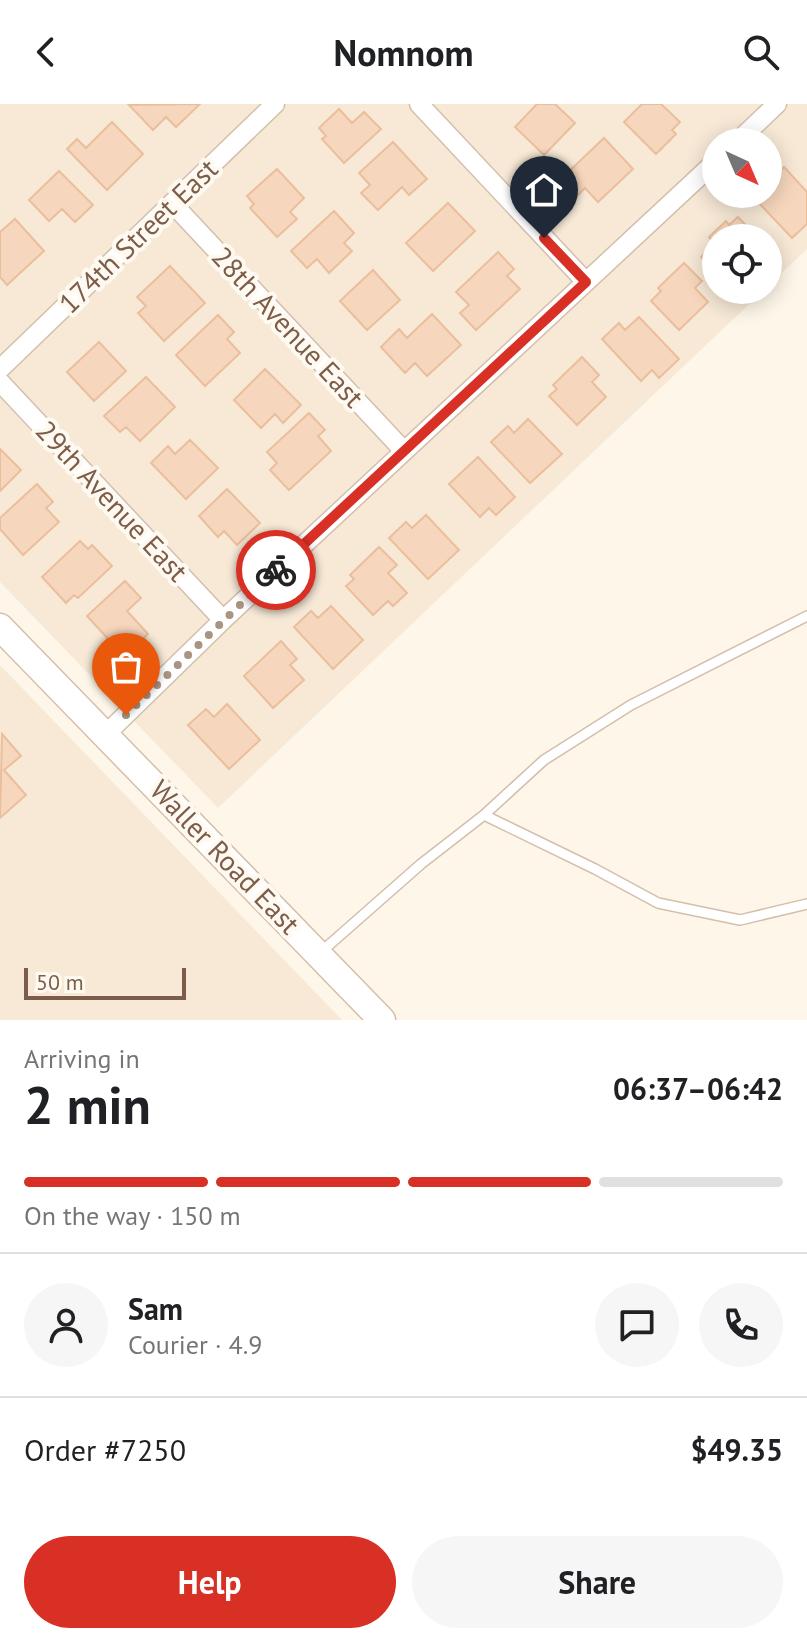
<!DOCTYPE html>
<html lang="en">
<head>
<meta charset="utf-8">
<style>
  :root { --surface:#fff; --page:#f6f6f6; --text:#202124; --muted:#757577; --line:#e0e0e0; --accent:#d93025 }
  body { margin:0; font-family:"PT Sans",sans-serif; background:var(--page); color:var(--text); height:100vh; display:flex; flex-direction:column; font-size:30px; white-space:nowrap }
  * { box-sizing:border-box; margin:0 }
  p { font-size:26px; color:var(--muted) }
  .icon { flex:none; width:44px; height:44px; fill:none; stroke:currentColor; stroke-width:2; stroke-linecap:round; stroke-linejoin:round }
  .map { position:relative; height:916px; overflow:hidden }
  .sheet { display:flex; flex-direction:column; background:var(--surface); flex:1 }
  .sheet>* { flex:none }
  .needle { width:52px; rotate:136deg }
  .controls { position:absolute; left:702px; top:24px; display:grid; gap:16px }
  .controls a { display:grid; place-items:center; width:80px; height:80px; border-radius:50%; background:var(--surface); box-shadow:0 4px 20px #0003; font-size:40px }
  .scale { position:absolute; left:24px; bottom:20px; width:162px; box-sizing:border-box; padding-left:8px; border:4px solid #7c5d49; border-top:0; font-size:22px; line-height:28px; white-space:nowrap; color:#7c5d49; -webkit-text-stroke:6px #fffaf1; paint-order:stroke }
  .pin { position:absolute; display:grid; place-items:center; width:68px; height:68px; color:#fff; margin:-82px -34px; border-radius:50% 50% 50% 0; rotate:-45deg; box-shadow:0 0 8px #0007 }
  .pin .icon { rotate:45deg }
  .courier { position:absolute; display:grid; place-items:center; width:80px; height:80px; margin:-40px; border:6px solid #d93025; border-radius:50%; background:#fff; color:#222; box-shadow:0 2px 10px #0007 }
  .head em { font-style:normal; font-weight:600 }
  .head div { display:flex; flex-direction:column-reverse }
  .head { display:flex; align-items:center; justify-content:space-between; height:136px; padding:0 24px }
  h1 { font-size:52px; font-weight:600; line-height:60px }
  .bar { display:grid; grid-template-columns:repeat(4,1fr); gap:12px 8px; align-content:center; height:96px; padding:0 24px }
  .bar i { height:10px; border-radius:6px; background:var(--line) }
  .bar .current { background:var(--accent) }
  .bar p { grid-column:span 4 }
  .line { display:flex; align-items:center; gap:20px; padding:0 24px; border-top:2px solid var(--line) }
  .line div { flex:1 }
  .round { display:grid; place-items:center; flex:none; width:84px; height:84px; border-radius:42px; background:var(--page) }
  .primary-button { display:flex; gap:16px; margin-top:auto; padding:16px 24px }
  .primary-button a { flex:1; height:92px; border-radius:48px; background:var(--accent); color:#fff; font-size:32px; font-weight:600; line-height:92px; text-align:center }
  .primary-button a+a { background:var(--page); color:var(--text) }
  header { display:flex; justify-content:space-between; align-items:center; height:104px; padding:0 24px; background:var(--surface); font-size:36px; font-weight:600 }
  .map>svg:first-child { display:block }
  .residential { fill:#f7e9d6; fill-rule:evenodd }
  .building { fill:#f6d7bd; stroke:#ebbe9c; stroke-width:2 }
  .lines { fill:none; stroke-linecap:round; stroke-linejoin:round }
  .lane-casing { stroke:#d3bfac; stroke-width:12 }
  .street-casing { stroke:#d3bfac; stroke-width:21 }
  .secondary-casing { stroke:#d6bfaa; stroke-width:29 }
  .lane { stroke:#fff; stroke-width:9 }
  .street { stroke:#fff; stroke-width:18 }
  .secondary { stroke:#fff; stroke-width:26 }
  .done { stroke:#aa9381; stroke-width:8; stroke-dasharray:0 14.4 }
  .route { stroke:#d93025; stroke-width:10 }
  .labels { text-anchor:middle; stroke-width:8; stroke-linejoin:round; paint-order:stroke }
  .street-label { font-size:28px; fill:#7c5d49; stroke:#fffaf1 }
</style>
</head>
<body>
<header><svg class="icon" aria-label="back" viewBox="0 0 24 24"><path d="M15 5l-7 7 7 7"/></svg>Nomnom<svg class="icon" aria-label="search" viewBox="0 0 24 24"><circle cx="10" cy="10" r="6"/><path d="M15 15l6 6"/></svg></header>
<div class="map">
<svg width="807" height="916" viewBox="0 0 807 916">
  <rect width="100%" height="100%" fill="#fef7e9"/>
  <!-- residential -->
  <path class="residential" d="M0,0H807V145L768,182V134H716V186H764L218,704L0,478ZM716,38H768V90H716Z
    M0,561L342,916H0Z"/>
  <!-- building -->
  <path class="building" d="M200,0L176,23L166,13L153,26L129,1Z
    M537,0H555L575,19L544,51L515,23Z
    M642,0H661L680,18L672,26L676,30L656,50L624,18Z
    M339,5L352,19L364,8L381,25L344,59L322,35L326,32L319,24Z
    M112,18L143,50L107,86L67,45L77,35L86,44Z
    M604,34L633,65L598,98L585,84L578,91L562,74Z
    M393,38L427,75L409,91L402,83L378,106L361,89L370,81L359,69Z
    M784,63L807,88V120L792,134L759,99L774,85L768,78Z
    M277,65L304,94L290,108L297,115L277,133L250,104L254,100L247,92Z
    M59,67L93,101L75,118L62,105L49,117L29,96Z
    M448,99L475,127L433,167L406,139Z
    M334,107L354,129L344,139L352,147L329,169L317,155L307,164L291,147Z
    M738,113L754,130L749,134H716V169L701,153L715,140L709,133L726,117L729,121Z
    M15,115L44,147L7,181L0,173V128Z
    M498,148L514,165L507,172L520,185L476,226L460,209L469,201L456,188Z
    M684,159L702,177L695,184L708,198L679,226L651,197L661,187L658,184Z
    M170,162L205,199L164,237L138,209L146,202L137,193Z
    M373,166L400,196L367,226L340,197Z
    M432,210L461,241L427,272L415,259L405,269L381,243L399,225L407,234Z
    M218,211L234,228L227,235L240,249L205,282L176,251Z
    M639,213L679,255L659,274L652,266L641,277L602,235L619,219L625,226Z
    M99,238L126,267L94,297L67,268Z
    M582,253L599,271L592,278L606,293L577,321L549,292L557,285L553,281Z
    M265,265L301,301L283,319L275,310L261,324L234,296Z
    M146,273L175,303L140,337L126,323L120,328L104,312Z
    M309,309L325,326L318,332L331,347L289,386L270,366L277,359L267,348Z
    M528,315L562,350L530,379L491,338L508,322L514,329Z
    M190,336L218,364L186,395L151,359L168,342L175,350Z
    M0,345L21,366L0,387Z
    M478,353L515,393L496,411L489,404L480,413L449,380Z
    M37,380L53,398L46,404L59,418L23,451L0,425V414Z
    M227,385L260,419L237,441L224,427L218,433L199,412Z
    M426,411L459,446L428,475L389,434L406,418L412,424Z
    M80,437L88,445L92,441L112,462L78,494L74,491L66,499L42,473Z
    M379,443L397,461L388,469L407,489L393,502L388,497L373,511L346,482L354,475L350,471Z
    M125,477L141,494L127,507L148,530L124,552L87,512Z
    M331,502L363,536L333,565L294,523L311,507L318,514Z
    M281,537L297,555L290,561L304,576L273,604L244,572Z
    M227,600L260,636L229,665L188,621L206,605L214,613Z
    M2,630L21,652L4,666L26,691L0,714Z"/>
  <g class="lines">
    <defs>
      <path id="lane" d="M484,711L595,765L658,799L740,816L807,800
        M321,848L421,760L484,711L544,656L631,601L807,512"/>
      <path id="street" d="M419,0L586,178
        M737,38L777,0
        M172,99L404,347
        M0,265L275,0
        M0,278L223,516
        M106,630L223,516L716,57"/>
      <path id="secondary" d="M0,523L382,916"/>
    </defs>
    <!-- lane casing -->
    <use href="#lane" class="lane-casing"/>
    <!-- street casing -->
    <use href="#street" class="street-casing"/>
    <!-- secondary casing -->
    <use href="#secondary" class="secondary-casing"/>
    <!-- lane -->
    <use href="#lane" class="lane"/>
    <!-- street -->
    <use href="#street" class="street"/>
    <!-- secondary -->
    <use href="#secondary" class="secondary"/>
  </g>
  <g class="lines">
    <!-- done -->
    <path class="done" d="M126,611L276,466"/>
    <!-- route -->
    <path class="route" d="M276,466L586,178L544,134"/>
  </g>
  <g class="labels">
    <!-- street labels -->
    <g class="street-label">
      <text transform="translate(138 132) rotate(-44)" y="10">174th Street East</text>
      <text transform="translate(288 223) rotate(47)" y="10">28th Avenue East</text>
      <text transform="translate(112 397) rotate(47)" y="10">29th Avenue East</text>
      <text transform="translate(225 753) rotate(46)" y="10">Waller Road East</text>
    </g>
  </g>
</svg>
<div class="controls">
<a><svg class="needle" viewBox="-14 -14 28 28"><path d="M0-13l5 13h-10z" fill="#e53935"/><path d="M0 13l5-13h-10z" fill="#757577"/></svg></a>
<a><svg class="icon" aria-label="locate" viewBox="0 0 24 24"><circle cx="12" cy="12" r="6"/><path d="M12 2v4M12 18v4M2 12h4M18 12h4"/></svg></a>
</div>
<div class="scale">50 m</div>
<div class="pin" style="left:126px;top:611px;background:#ea580c"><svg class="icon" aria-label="bag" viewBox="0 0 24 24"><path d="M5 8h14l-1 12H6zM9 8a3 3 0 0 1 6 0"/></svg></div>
<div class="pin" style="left:544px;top:134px;background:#1f2937"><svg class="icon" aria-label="home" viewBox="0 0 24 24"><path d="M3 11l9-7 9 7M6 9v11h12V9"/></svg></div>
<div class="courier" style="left:276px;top:466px"><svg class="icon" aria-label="bike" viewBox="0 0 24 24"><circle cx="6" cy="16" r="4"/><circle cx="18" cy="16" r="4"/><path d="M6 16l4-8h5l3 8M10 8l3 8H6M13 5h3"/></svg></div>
</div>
<section class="sheet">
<div class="head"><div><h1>2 min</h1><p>Arriving in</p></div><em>06:37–06:42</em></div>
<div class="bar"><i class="current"></i><i class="current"></i><i class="current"></i><i></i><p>On the way · 150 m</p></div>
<div class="line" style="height:144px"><a class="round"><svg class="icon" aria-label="person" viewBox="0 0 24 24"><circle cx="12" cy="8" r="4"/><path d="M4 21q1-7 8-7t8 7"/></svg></a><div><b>Sam</b><p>Courier · 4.9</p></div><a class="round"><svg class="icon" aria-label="chat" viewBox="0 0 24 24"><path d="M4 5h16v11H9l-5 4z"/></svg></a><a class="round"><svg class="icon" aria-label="phone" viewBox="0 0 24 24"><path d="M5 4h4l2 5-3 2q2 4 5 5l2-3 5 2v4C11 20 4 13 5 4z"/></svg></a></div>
<div class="line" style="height:104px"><div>Order #7250</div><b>$49.35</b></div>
<div class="primary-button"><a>Help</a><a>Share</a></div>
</section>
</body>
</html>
